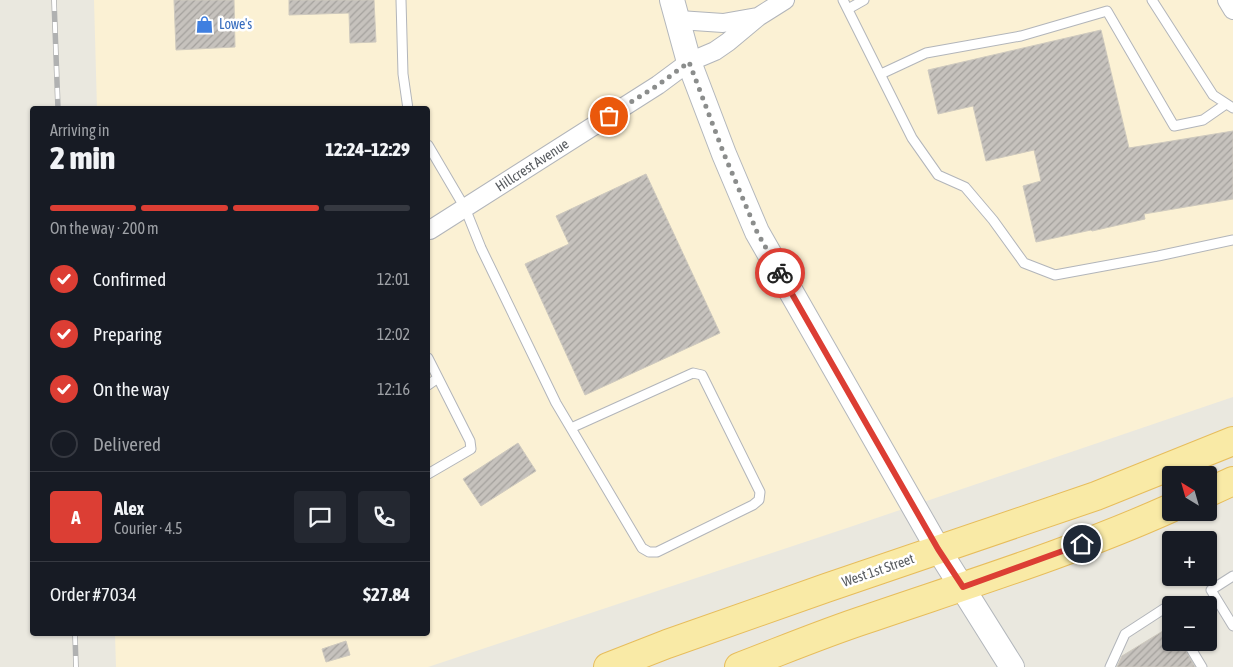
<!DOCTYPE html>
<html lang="en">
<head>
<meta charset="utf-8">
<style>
  :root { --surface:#171b24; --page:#242831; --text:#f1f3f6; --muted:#9ea1a6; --line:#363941; --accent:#dc3e34 }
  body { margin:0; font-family:"Asap Condensed",sans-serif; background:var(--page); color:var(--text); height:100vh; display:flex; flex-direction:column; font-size:19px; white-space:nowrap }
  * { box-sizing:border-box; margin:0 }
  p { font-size:16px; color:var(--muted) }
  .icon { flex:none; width:28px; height:28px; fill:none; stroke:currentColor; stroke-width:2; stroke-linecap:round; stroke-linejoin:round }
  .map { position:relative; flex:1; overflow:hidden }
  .panel { position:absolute; left:30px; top:106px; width:400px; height:530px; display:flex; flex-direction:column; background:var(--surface); border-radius:5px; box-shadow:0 1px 4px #0004 }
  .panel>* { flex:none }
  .needle { width:32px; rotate:323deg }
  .tools { position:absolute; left:1162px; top:466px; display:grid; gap:10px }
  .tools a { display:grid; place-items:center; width:55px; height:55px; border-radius:5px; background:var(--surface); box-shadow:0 1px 4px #0004; font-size:25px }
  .pin { position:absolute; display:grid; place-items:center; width:42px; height:42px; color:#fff; margin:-21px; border:2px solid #fff; border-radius:50%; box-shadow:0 1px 5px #0007 }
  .courier { position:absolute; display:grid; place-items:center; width:50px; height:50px; margin:-25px; border:4px solid #dc3e34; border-radius:50%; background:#fff; color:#222; box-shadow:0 1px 6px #0007 }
  .headline em { font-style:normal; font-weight:800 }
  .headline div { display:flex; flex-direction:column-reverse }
  .headline { display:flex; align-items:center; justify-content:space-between; height:85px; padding:0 20px }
  h1 { font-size:32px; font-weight:800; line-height:38px }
  .bar { display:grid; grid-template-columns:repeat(4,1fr); gap:8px 5px; align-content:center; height:60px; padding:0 20px }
  .bar i { height:6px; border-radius:4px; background:var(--line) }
  .bar .on { background:var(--accent) }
  .bar p { grid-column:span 4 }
  .line { display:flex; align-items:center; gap:12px; padding:0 20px; border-top:1px solid var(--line) }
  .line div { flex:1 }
  .round { display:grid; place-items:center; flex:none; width:52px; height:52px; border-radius:5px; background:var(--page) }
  ol { padding:0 20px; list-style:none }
  li { display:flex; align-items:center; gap:15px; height:55px }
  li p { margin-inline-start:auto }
  li .icon { padding:5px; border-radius:50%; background:var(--accent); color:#fff; stroke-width:4 }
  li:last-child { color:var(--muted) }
  li i { width:28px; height:28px; border:2px solid var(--line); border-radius:50% }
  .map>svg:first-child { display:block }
  .commercial { fill:#fbf1d4 }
  .building { fill:url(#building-hatch); stroke:#cec9be }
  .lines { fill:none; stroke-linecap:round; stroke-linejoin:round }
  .lane-casing { stroke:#b2b5ba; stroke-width:11 }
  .street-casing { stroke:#b2b5ba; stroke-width:20 }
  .secondary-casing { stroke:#b3b7bc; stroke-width:26 }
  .primary-casing { stroke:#e7bd5c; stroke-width:30 }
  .lane { stroke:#fff; stroke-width:9 }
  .street { stroke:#fff; stroke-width:18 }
  .secondary { stroke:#fff; stroke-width:24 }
  .primary { stroke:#f9eaa6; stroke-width:28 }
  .rail-casing { stroke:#b0b1b1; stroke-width:5.5 }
  .rail { stroke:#fff; stroke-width:4; stroke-dasharray:11; stroke-linecap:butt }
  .done { stroke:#8b8d8c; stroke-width:5; stroke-dasharray:0 9 }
  .route { stroke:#dc3e34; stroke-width:6 }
  .labels { text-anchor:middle; stroke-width:5; stroke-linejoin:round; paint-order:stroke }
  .shop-label { font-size:14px; fill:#366cbe; stroke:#fff; text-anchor:start }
  .street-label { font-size:14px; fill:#585c60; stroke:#fff }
</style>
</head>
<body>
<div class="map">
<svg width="1233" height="667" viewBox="0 0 1233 667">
  <defs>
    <pattern id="building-hatch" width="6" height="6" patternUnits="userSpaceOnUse" patternTransform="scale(1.25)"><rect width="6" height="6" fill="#c6c2bd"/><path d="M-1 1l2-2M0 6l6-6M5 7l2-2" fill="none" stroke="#a4a19d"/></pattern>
  </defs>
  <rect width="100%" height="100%" fill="#eae8df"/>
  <!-- commercial -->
  <path class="commercial" d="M94,0H1233V397L847,528L428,667H116L115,634H428V109H97Z"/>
  <!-- building -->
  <path class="building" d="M174,0H234L235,47L176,50Z
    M289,0H374L376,42L350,43L349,13L289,15Z
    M1101,30L1129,148L1233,131V199L1144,214L1145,219L1092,231L1091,230L1036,242L1023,186L1041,181L1034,150L986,161L973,106L938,114L928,70Z
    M646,174L720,333L585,395L525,264L569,244L556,216Z
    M518,443L536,471L481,506L463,479Z
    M1171,626V642H1181L1195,667H1117L1122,656Z
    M346,641L350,655L326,662L322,649Z"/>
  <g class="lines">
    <defs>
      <path id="lane" d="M401,0L403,74L408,109
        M843,0L912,138L938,175L965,187L993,220L1024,263L1055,275L1158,256L1233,240
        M1152,0L1213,95L1233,108
        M848,9L864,0
        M881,74L926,53L1021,36L1107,11L1174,126L1203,120L1226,104
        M428,145L465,208L481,248L556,403L642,548L649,552H657L753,505L759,500L760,492L702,375L693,373L571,428
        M428,358L470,441L471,449L428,474
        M428,385L438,378
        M1233,576L1211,590L1233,626
        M1187,642L1202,667
        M1110,667L1125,634L1165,608L1171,618"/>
      <path id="street" d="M1227,0L1233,10
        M679,20L723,23L757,17
        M430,230L658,85L689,62L715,51L728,42L758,17L785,0"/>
      <path id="secondary" d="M672,0L689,62L724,154L757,232L938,549L1012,667"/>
      <path id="primary" d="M1209,492L1233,481
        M608,667L667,644L826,588L1096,496L1233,441
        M739,667C781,651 824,633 867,619C969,584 1073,552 1171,508"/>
    </defs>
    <!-- lane casing -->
    <use href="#lane" class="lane-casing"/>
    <!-- street casing -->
    <use href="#street" class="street-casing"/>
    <!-- secondary casing -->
    <use href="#secondary" class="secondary-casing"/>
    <!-- primary casing -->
    <use href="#primary" class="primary-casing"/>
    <!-- lane -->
    <use href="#lane" class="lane"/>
    <!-- street -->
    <use href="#street" class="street"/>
    <!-- secondary -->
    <use href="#secondary" class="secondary"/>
    <!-- primary -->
    <use href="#primary" class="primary"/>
    <defs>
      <path id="rail" d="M54,0L58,109
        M75,634L76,667"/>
    </defs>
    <!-- rail casing -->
    <use href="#rail" class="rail-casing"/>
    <!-- rail -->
    <use href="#rail" class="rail"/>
  </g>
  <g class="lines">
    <!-- done -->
    <path class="done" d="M609,116L658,85L689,62L724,154L757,232L780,273"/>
    <!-- route -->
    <path class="route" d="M780,273L938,549L963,587L1082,544"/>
  </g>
  <!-- icons -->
  <defs>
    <symbol id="shop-bare" viewBox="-9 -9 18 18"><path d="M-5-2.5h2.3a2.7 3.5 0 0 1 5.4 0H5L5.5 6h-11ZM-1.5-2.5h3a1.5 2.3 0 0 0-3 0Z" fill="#3f7fe0" stroke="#fff" stroke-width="2.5" paint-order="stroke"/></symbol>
  </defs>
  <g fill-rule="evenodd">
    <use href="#shop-bare" x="192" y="12" width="25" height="25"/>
  </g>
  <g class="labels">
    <!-- shop labels -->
    <g class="shop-label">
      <text x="219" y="29">Lowe's</text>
    </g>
    <!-- street labels -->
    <g class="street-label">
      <text transform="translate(532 165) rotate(-33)" y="5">Hillcrest Avenue</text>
      <text transform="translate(878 570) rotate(-19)" y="5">West 1st Street</text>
    </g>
  </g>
</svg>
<div class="tools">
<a><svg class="needle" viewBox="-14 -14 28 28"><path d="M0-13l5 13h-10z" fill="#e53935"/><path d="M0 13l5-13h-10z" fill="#9ea1a6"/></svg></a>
<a>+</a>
<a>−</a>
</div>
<div class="pin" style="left:609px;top:116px;background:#ea580c"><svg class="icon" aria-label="bag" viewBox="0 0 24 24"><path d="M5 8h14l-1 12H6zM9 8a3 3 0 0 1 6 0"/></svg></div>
<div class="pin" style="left:1082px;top:544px;background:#1f2937"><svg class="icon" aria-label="home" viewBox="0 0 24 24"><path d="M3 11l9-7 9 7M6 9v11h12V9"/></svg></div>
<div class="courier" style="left:780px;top:273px"><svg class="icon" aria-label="bike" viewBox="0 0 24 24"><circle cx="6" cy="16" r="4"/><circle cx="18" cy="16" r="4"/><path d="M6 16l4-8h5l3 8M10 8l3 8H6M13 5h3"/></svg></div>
<section class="panel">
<div class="headline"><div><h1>2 min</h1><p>Arriving in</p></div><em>12:24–12:29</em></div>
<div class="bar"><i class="on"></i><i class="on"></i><i class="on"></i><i></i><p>On the way · 200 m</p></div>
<ol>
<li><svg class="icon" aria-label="check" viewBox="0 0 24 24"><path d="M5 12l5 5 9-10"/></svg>Confirmed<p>12:01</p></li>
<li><svg class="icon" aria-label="check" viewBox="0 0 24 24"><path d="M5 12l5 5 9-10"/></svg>Preparing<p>12:02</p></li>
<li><svg class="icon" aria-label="check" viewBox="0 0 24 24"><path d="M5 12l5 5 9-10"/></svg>On the way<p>12:16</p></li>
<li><i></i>Delivered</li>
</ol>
<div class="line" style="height:90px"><b class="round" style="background:var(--accent);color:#fff">A</b><div><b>Alex</b><p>Courier · 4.5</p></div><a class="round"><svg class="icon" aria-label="chat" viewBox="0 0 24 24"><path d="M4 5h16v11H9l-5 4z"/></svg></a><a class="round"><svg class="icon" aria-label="phone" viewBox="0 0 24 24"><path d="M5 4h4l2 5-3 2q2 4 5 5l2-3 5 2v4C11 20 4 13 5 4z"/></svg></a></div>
<div class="line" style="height:65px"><div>Order #7034</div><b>$27.84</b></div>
</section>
</div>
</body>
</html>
